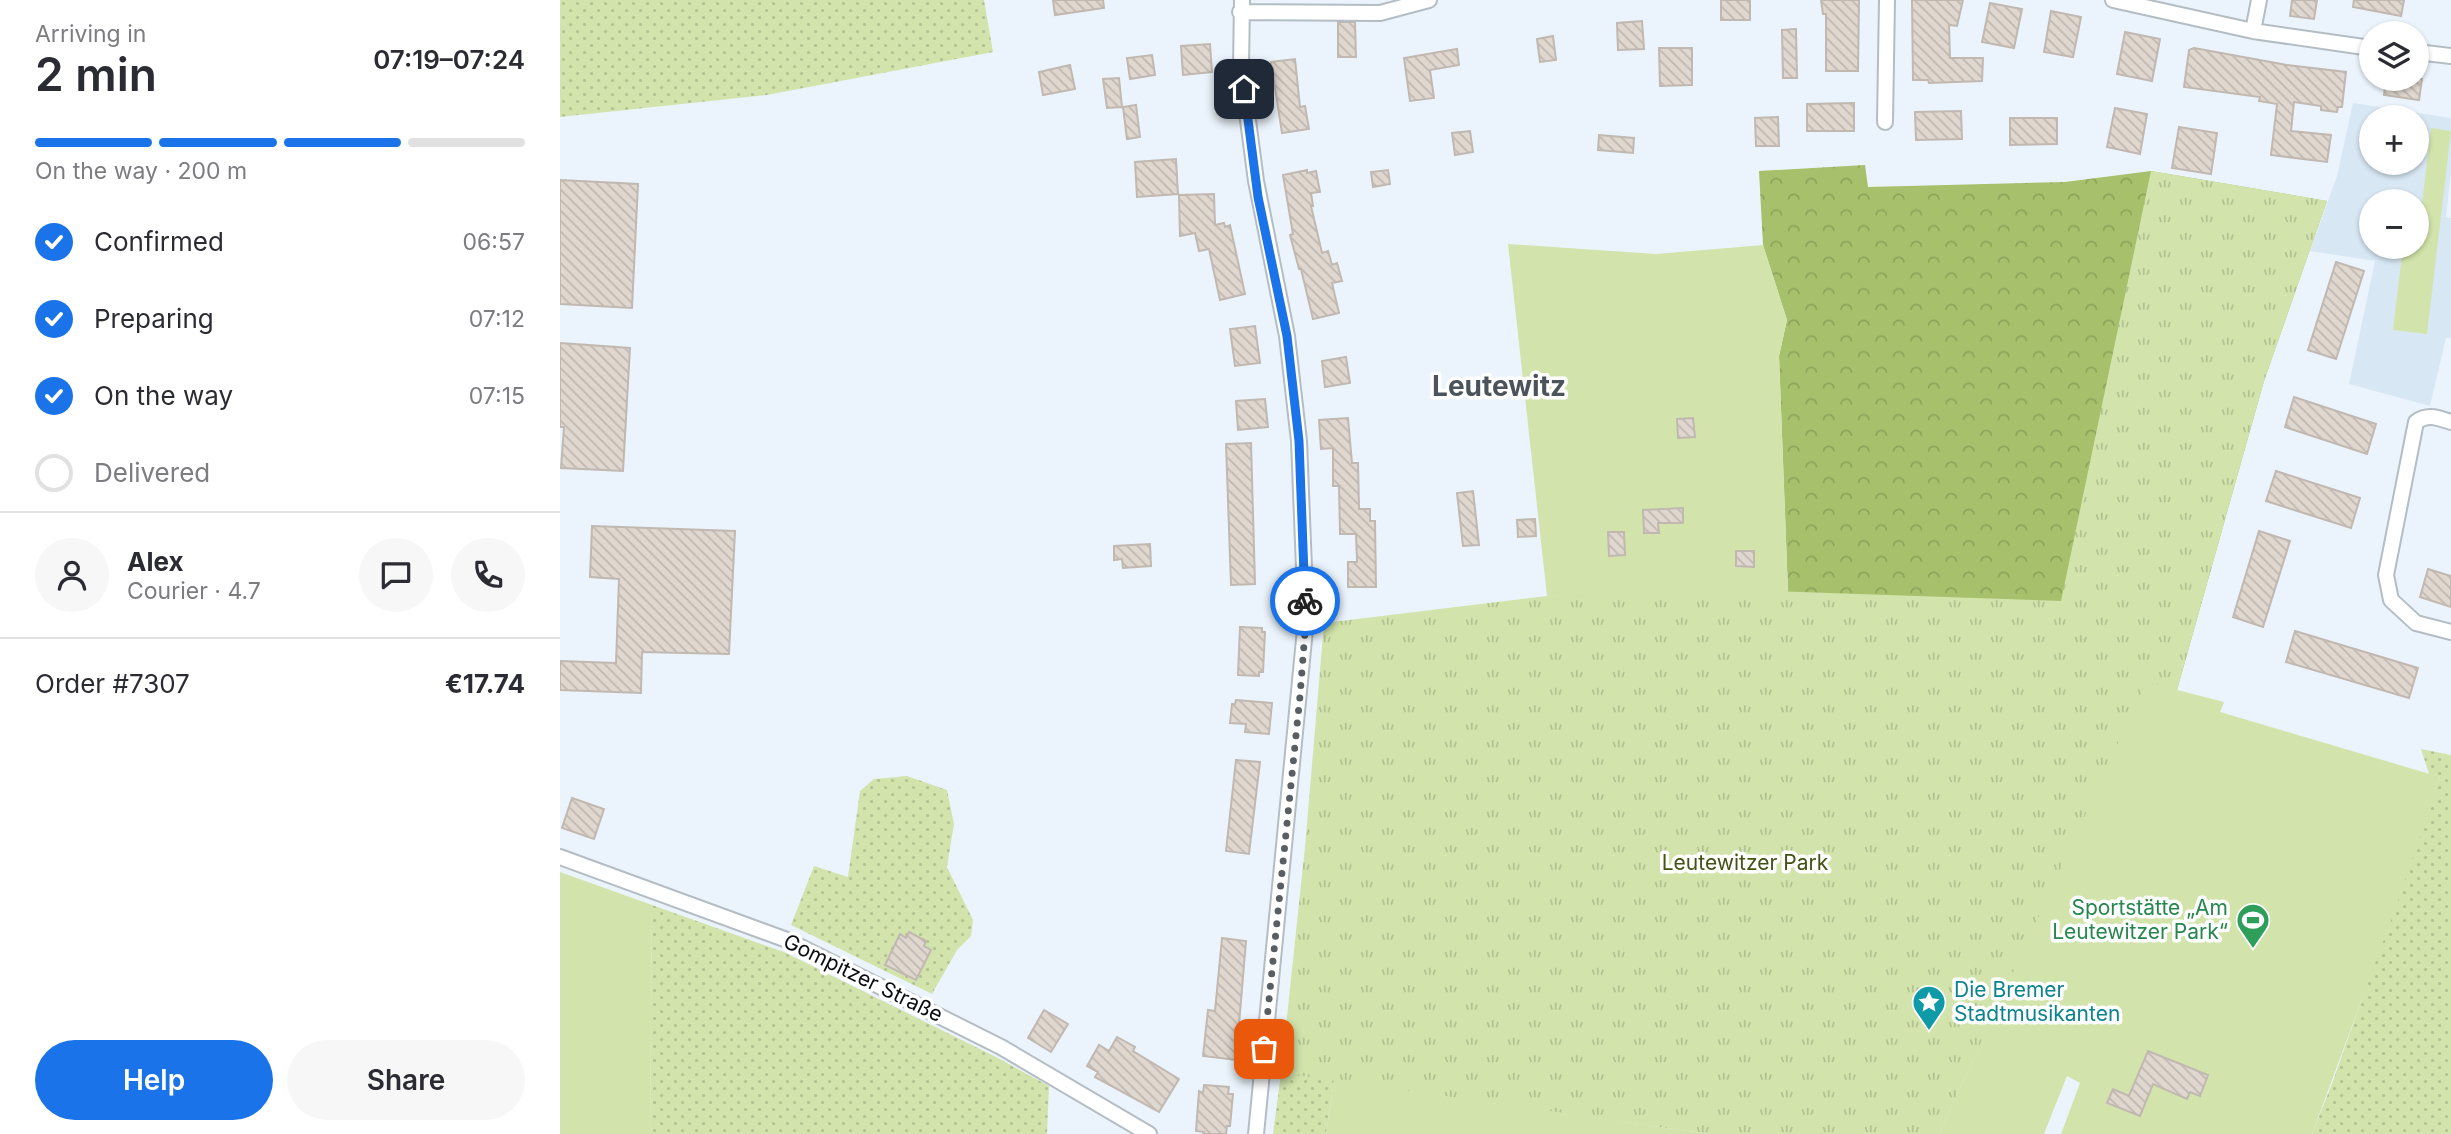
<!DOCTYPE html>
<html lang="en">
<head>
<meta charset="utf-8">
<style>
  :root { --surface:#fff; --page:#f7f7f7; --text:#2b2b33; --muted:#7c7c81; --line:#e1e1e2; --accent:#1a73e8 }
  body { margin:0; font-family:Inter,sans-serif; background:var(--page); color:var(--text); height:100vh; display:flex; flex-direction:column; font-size:26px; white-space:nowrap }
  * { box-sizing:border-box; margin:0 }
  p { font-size:23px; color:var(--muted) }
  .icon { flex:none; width:38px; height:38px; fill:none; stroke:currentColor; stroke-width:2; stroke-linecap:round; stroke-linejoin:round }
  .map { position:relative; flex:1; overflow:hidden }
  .sheet { display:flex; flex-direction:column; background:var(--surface); width:560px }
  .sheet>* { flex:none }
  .controls { position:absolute; left:1799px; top:21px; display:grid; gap:14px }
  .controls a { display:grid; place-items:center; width:70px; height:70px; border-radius:50%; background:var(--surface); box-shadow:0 2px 5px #0004; font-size:35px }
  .pin { position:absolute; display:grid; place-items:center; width:60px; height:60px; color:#fff; margin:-30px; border-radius:14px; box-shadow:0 4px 10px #0006 }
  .courier { position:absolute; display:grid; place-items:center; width:70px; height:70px; margin:-35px; border:5px solid #1a73e8; border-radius:50%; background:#fff; color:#222; box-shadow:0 2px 9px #0007 }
  .headline em { font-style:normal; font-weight:600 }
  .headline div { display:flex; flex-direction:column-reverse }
  .headline { display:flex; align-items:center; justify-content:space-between; height:119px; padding:0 35px }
  h1 { font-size:46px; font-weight:600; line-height:52px }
  .bar { display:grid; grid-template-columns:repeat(4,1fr); gap:10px 7px; align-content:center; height:84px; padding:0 35px }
  .bar i { height:9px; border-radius:5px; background:var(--line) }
  .bar .selected { background:var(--accent) }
  .bar p { grid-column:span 4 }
  .line { display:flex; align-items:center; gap:18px; padding:0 35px; border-top:2px solid var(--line) }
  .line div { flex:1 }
  .round { display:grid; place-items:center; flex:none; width:74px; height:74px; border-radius:37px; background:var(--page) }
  ol { padding:0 35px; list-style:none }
  li { display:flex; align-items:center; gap:21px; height:77px }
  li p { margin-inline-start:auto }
  li .icon { padding:7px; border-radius:50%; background:var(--accent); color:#fff; stroke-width:4 }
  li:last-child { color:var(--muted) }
  li i { width:38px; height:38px; border:4px solid var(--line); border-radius:50% }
  .button { display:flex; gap:14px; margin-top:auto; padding:14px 35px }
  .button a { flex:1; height:80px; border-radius:42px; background:var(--accent); color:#fff; font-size:28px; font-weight:600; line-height:80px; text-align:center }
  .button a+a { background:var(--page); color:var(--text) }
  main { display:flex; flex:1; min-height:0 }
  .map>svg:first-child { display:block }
  .built { fill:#d7e7f3; fill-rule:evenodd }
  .grass { fill:url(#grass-dots) }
  .forest { fill:url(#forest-crowns) }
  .park { fill:url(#park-tufts) }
  .garden { fill:#d2e4ab }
  .building { fill:url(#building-back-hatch); stroke:#c1b8b1; stroke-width:2 }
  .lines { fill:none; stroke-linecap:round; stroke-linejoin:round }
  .street-casing { stroke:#b4bdc4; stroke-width:18 }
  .street { stroke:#fff; stroke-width:14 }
  .done { stroke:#595e63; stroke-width:7; stroke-dasharray:0 12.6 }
  .route { stroke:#1a73e8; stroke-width:9 }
  .labels { text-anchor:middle; stroke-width:7; stroke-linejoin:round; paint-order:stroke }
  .park-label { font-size:21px; fill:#435215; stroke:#fff }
  .leisure-label { font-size:21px; fill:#27864d; stroke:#fff; text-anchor:end }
  .street-label { font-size:21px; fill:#0a0d10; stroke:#fff }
  .culture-label { font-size:21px; fill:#0d838f; stroke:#fff; text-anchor:start }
  .district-label { font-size:28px; font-weight:bold; fill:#4c545b; stroke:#fff }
</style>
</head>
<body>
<main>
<section class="sheet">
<div class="headline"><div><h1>2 min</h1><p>Arriving in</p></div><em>07:19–07:24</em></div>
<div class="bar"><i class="selected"></i><i class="selected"></i><i class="selected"></i><i></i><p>On the way · 200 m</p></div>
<ol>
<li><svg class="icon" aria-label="check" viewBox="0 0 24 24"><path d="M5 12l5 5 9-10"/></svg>Confirmed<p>06:57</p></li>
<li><svg class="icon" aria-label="check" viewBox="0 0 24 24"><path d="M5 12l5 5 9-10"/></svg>Preparing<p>07:12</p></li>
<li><svg class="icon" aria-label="check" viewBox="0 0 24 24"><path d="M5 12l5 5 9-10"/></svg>On the way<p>07:15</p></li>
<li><i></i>Delivered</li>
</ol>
<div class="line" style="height:126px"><a class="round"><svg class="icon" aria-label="person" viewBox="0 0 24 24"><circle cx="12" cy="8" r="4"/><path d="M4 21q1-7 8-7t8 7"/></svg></a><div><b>Alex</b><p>Courier · 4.7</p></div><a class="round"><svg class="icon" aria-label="chat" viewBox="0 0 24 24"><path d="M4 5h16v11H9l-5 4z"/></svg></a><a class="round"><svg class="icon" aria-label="phone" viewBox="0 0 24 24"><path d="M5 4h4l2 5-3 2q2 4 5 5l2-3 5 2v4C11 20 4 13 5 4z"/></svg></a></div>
<div class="line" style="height:91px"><div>Order #7307</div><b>€17.74</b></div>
<div class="button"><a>Help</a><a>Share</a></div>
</section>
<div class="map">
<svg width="1891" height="1134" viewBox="0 0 1891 1134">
  <defs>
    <pattern id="grass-dots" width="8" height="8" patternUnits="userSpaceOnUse" patternTransform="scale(1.75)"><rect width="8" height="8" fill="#d2e4ab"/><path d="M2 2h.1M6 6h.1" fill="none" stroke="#b3c292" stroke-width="1.8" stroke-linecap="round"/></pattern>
    <pattern id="forest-crowns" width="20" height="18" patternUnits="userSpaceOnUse" patternTransform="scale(1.75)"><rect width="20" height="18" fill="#a7c06b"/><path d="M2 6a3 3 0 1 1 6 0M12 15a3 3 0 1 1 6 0" fill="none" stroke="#8ea45c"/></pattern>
    <pattern id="park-tufts" width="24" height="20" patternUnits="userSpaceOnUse" patternTransform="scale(1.75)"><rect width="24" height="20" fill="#d2e4ab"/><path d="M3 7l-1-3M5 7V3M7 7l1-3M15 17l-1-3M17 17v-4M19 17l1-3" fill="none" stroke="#b3c292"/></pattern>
    <pattern id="building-back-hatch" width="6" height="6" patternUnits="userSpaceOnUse" patternTransform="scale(1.75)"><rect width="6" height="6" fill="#e0d7cf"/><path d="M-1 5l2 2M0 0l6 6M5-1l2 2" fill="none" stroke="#bfb7b1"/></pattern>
  </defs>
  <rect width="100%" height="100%" fill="#ebf4fc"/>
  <!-- built -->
  <path class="built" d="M1793,103L1891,118V172L1886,217L1891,218V338H1886L1870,406L1789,384L1815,261L1750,251L1777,176ZM1811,117H1857V163H1811ZM1811,201H1857V247H1811Z"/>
  <!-- grass -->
  <path class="grass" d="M0,0H424L433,52L207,95L0,117Z
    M1861,749L1891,755V1134H1752L1773,1081L1880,777L1869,774Z
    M347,776L387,790L394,824L387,867L413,920L411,936L397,950L372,994L231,925L254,866L288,877L300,791L314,779Z
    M92,905L224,952L436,1057L489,1086L487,1134H90Z
    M721,1073L774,1080L766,1134H713Z"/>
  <!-- forest -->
  <path class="forest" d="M1305,165L1308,187L1505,182L1591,171L1767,201L1704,381L1617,690L1587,682L987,596L1228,592L1219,356L1227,320L1203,245L1199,171Z"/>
  <!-- park -->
  <path class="park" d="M1591,171L1767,201L1704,381L1617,690L1587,682L1379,1134H1149L721,1073L745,847L764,623L987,596L1208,591L1501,601Z"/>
  <!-- garden -->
  <path class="garden" d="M1871,128L1891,131L1867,334L1833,330L1843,247H1857V222H1860Z
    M948,244L1096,254L1203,245L1227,320L1219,356L1228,592L987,596Z
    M1586,682L1664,702L1660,712L1880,777L1836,907L1752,1134H1501L1520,1083L1507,1076L1484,1134H1379Z
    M0,872L92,905L90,1134H0Z
    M774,1080L1149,1134H766Z"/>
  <!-- building -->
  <path class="building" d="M493,0H543L544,8L495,15Z
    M1161,0H1190V20H1161Z
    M1261,0H1299L1298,71H1266V14H1263Z
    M1352,0H1403L1397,26L1389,25L1390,58H1423L1422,81L1369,83L1368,80H1353Z
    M1732,0H1757L1754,19L1730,16Z
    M1794,0H1844L1841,16L1793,7Z
    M1430,3L1462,9L1454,48L1422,42Z
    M1491,11L1521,17L1513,57L1484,52Z
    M1082,21L1084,49L1058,50L1057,23Z
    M778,22H795L796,57H778Z
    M1236,29L1237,78H1223L1222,30Z
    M1565,32L1600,39L1592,81L1557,74Z
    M993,36L996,60L980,62L977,39Z
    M650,44L652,72L623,75L621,46Z
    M1099,48H1132V85L1100,86Z
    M1634,48L1727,65L1786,72L1782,107H1778L1777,112L1761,110V106L1734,102L1731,131L1771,135L1767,162L1711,155L1717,104L1699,101L1700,97L1624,87L1629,50Z
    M897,49L899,65L870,70L874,98L850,101L844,58Z
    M592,55L595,75L570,79L567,58Z
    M735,59L740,107L745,106L749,129L722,133L711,62Z
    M510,65L515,89L483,95L479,72Z
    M559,78L562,107L547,108L543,79Z
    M1826,79H1862L1859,100L1824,95Z
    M1294,103V131H1247V104Z
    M576,105L580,137L567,139L563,107Z
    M1555,108L1587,114L1580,154L1547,147Z
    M1401,111L1402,139L1356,140L1355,112Z
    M1218,117L1219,146H1196L1195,118Z
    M1450,118H1497V144L1450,145Z
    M1619,127L1657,133L1651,174L1612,168Z
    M910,131L913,152L895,155L892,133Z
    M1039,135L1074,138L1073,153L1038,150Z
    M616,159L618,194L577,197L575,162Z
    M747,170V173L756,171L760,192L751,193L753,206H751L762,253L768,251L772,265L777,263L782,281L772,283L779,313L753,319L741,269H739L730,235L733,234L723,175Z
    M828,170L830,184L813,187L811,172Z
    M0,180L78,184L72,308L0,304Z
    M654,194L655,225L664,223L665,227L670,225L685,294L660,300L649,249L639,251L635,233L620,236L619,195Z
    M1776,262L1804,271L1776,359L1748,350Z
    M695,326L700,363L675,366L670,329Z
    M0,343L70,348L63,471L1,468L4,427H0Z
    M786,357L790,383L765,387L762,361Z
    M1734,397L1816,424L1807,454L1725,427Z
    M705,399L708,427L678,430L676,401Z
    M788,418L792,463H798L799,509H810V521H815L816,587H788V562H797L796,534H780L779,486H773V448L761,449L759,420Z
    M1133,418L1135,437L1118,438L1117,419Z
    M691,443L695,584L671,585L666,444Z
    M1716,471L1800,498L1791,528L1706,501Z
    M913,491L919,545L903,546L897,493Z
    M1123,508V523H1098L1099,533H1084L1083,510Z
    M975,519L976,536L958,537L957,520Z
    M32,526L175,531L169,654L82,652L81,693L0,690V661L56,663L59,579L30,577Z
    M1699,531L1730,541L1703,627L1673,617Z
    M1048,532H1064L1065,555L1049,556Z
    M590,544L591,566L563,568L562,559L554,560V546Z
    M1176,551H1194V567L1176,566Z
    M1868,569L1891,576V607L1860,597Z
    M680,627L702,628V632H705L703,672H699V676L678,675Z
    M1735,631L1858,668L1849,698L1726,662Z
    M676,700L712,703L709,734L685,732L686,724L670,723L672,704H675Z
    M676,760L700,762L689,854L666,851Z
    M12,798L44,809L34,839L2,828Z
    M349,932L366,941L364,946L371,950L356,980L325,965L340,934L346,938Z
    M662,938L686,941L676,1060L643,1056L648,1010L655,1011Z
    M484,1010L508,1024L491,1052L468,1038Z
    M557,1037L575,1047L573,1051L619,1079L599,1112L535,1077L538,1072L527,1066L539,1045L549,1051Z
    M1588,1051L1648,1075L1640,1096L1630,1092L1627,1099L1593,1084L1580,1116L1547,1103L1553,1089L1569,1096Z
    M644,1085L669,1087L668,1094H673L670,1126H667L666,1134H643L644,1132L636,1131L639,1091L643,1093Z"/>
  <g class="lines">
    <defs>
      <path id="street" d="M682,0L681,67L696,181L727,336L739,441L746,619L696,1134
        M1553,0L1693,31L1811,48
        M680,12L820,13L869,0
        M1693,31L1699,0
        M1857,52L1891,56
        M1325,122L1327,0
        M1891,422C1878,418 1868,413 1856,422L1826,575L1831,600L1856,623L1891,632
        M0,857L227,940L441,1047L589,1134"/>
    </defs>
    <!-- street casing -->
    <use href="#street" class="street-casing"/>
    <!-- street -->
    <use href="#street" class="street"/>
  </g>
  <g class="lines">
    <!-- done -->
    <path class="done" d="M704,1049L740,696L746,619L745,601"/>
    <!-- route -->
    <path class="route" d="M684,89L698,197L727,336L739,441L745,601"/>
  </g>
  <!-- icons -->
  <defs>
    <symbol id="stadium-pin" viewBox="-11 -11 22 30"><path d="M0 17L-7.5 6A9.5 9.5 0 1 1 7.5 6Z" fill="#2e9e5b" stroke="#fff"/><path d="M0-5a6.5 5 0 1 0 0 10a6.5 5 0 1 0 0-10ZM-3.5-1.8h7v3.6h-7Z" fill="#fff"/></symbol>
    <symbol id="sight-pin" viewBox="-11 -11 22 30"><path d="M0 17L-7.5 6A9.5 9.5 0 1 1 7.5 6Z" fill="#0f9aa8" stroke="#fff"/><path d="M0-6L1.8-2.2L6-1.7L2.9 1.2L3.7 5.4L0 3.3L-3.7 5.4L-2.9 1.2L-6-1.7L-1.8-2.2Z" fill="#fff"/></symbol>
  </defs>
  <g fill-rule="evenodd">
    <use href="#stadium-pin" x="1674" y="901" width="38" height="52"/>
    <use href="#sight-pin" x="1350" y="983" width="38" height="52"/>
  </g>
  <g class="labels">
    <!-- park labels -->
    <g class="park-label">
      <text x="1185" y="870">Leutewitzer Park</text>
    </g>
    <!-- leisure labels -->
    <g class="leisure-label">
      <text x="1668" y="915">Sportstätte „Am<tspan x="1668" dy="24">Leutewitzer Park“</tspan></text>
    </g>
    <!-- street labels -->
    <g class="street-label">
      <text transform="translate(303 978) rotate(26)" y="7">Gompitzer Straße</text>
    </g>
    <!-- culture labels -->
    <g class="culture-label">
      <text x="1394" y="997">Die Bremer<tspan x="1394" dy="24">Stadtmusikanten</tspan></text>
    </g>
    <!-- district labels -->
    <g class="district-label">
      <text x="939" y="396">Leutewitz</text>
    </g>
  </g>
</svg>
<div class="controls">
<a><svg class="icon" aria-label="layers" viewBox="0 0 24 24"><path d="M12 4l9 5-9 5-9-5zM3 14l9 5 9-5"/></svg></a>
<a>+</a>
<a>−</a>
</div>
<div class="pin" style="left:704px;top:1049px;background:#ea580c"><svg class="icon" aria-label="bag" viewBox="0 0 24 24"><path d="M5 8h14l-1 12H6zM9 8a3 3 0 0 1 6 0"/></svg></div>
<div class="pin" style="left:684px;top:89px;background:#1f2937"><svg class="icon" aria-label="home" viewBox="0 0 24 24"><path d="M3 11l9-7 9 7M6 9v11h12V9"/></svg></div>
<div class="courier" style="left:745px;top:601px"><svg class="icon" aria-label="bike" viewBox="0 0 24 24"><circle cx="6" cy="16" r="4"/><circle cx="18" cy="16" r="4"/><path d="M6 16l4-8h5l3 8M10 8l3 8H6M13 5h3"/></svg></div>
</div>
</main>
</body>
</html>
